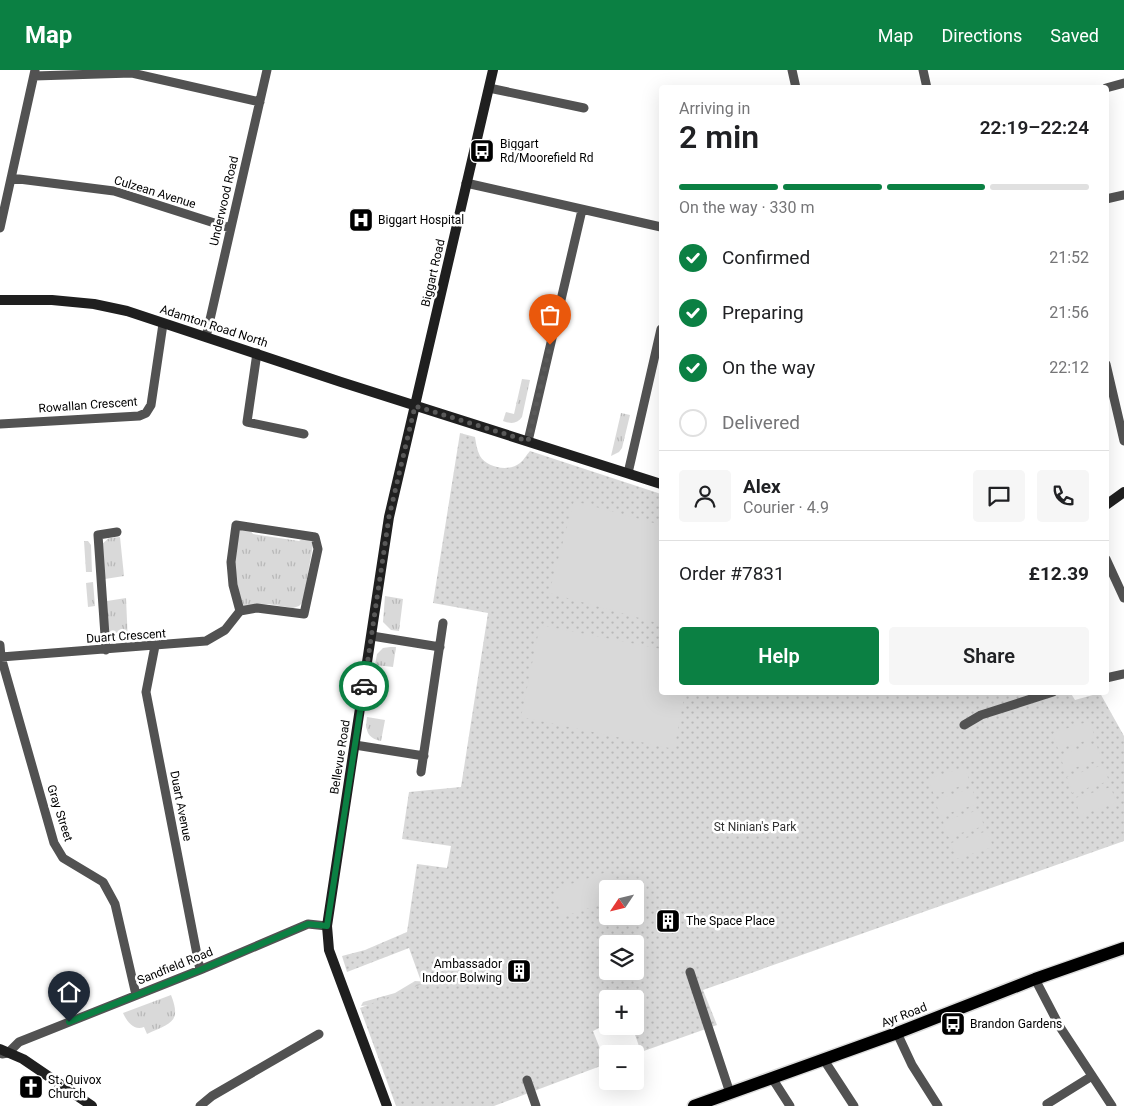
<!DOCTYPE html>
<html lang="en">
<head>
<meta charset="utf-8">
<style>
  :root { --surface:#fff; --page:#f6f6f6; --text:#202124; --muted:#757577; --line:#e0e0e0; --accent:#0b8043 }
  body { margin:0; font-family:Roboto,sans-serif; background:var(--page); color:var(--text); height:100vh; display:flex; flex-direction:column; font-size:19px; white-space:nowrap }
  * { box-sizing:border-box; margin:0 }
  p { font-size:16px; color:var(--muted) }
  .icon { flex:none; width:28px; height:28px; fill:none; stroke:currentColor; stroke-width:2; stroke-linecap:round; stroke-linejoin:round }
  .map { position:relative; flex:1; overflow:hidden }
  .drawer { position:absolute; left:659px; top:15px; width:450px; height:610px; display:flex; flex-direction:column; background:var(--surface); border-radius:5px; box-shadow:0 5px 20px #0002 }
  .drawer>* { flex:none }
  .needle { width:32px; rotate:235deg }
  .fabs { position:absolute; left:599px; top:810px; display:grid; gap:10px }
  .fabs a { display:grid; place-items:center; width:45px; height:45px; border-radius:5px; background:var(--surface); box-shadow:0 5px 20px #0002; font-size:25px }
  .pin { position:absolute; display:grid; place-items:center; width:42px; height:42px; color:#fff; margin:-51px -21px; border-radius:50% 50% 50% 0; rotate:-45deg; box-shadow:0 0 5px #0007 }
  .pin .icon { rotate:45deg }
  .courier { position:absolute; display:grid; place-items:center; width:50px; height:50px; margin:-25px; border:4px solid #0b8043; border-radius:50%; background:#fff; color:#222; box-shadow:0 1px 6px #0007 }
  .summary em { font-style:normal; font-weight:600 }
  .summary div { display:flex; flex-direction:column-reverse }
  .summary { display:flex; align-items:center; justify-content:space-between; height:85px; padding:0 20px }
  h1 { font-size:32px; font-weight:600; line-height:38px }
  .bar { display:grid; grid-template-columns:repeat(4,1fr); gap:8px 5px; align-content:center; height:60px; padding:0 20px }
  .bar i { height:6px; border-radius:4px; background:var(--line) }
  .bar .active { background:var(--accent) }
  .bar p { grid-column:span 4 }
  .line { display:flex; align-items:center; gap:12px; padding:0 20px; border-top:1px solid var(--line) }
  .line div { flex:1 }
  .round { display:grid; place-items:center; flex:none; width:52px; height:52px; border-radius:5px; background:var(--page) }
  ol { padding:0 20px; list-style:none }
  li { display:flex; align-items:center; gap:15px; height:55px }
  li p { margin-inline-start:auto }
  li .icon { padding:5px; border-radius:50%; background:var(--accent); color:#fff; stroke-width:4 }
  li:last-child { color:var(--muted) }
  li i { width:28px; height:28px; border:2px solid var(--line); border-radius:50% }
  .action { display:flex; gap:10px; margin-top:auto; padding:10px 20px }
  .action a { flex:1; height:58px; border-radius:5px; background:var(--accent); color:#fff; font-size:20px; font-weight:600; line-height:58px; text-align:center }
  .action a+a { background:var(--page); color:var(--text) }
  header { display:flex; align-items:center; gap:30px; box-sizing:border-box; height:70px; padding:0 25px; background:var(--accent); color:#fff }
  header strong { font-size:24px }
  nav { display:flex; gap:28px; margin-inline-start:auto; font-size:18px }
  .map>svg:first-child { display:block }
  .grass { fill:url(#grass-tufts) }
  .forest { fill:url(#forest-crowns) }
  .park { fill:url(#park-dots); fill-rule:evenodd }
  .garden { fill:#d9d9d9 }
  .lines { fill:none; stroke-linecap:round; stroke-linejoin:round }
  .primary-casing { stroke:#dbdbdb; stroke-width:15 }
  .street { stroke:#525252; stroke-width:9 }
  .secondary { stroke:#1f1f1f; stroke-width:10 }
  .primary { stroke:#000; stroke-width:12 }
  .done { stroke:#595959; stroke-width:5; stroke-dasharray:0 9 }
  .route { stroke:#0b8043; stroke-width:6 }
  .labels { text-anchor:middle; stroke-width:5; stroke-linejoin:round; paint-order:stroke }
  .poi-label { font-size:12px; fill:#000; stroke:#fff; text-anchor:start }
  .street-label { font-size:12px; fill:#000; stroke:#fff }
  .park-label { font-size:12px; fill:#303030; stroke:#fff }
</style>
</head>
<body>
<header>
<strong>Map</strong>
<nav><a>Map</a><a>Directions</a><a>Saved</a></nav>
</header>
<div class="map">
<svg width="1124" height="1036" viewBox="0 0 1124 1036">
  <defs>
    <pattern id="grass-tufts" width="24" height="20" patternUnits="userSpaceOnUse" patternTransform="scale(1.25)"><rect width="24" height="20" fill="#d9d9d9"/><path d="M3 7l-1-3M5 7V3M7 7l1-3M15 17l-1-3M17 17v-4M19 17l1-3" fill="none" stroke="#b8b8b8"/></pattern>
    <pattern id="forest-crowns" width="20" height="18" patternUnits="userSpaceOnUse" patternTransform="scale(1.25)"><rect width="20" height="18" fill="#d9d9d9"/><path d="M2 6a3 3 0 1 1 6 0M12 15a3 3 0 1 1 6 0" fill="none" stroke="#b8b8b8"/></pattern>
    <pattern id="park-dots" width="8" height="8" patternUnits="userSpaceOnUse" patternTransform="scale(1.25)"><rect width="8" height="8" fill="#d9d9d9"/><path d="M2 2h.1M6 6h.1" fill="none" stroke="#b8b8b8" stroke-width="1.8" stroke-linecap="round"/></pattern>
  </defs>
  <rect width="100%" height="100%" fill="#fff"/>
  <!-- grass -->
  <path class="grass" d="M522,309L530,310L522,347C517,354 511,354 503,351L506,342L514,344Z
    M621,343L630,345L622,378L619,382L611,386Z
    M242,459L250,460L253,464L299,471C305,467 311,468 313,475L303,532L299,536L293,538L268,534L242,536C233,511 234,488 238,462Z
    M120,467L124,506L105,509L102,474L109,468Z
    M84,471H88L91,475L92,502H86Z
    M93,512L95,536L88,537L86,513Z
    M385,526L403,529L399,561L391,560L383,552Z
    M126,528L128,573C103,571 108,551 107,531Z
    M390,577H396L393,597L375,595L377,584L383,578Z
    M367,647L385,650L381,671C367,668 365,660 367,647Z
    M171,925C182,953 170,953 147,964L144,957C134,961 127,952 123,943Z"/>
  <!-- forest -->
  <path class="forest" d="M415,911L430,912L390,933L361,936L363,932L395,923Z"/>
  <!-- park -->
  <path class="park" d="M460,363L475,367C476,374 477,380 480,386C487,398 509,402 520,393C524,390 526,385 530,381L661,424V622H1070L1075,630L1100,623L1124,666V771L703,920L717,955L641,982L632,956H635V929H608L607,954L593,961L606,994L494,1036H396L360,938L422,914L409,878L347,902L342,886L365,880L407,862L417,794L447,798L451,776L402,769L409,722L461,717L488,543L433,533ZM608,819H635V846H608ZM608,874H635V901H608Z"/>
  <!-- garden -->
  <path class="garden" d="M574,431L661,455V554L549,523Z
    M540,555L661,579V622L685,623L674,679L521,647Z
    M1090,651L1095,668L1058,679L1053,663Z
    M1096,673L1101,689L1065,701L1060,685Z
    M1103,695L1109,711L1072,723L1067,707Z
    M965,697L970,713L934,725L928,709Z
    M1111,717L1116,733L1080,745L1075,728Z
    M972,718L977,734L940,746L935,730Z
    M979,740L984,756L948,767L943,751Z
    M987,761L993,777L956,789L951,773Z
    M610,801L616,819H608L607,832L562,847L553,820Z"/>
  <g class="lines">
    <defs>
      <path id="primary" d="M694,1036L897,963L1035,909L1124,878"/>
    </defs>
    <!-- primary casing -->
    <use href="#primary" class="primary-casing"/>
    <!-- street -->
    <path class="street" d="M792,0L796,18
      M923,0L927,18
      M34,6L132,3L260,32
      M489,18L584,38
      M1106,18L1124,13
      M11,108L114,121L230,158
      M466,113L661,157
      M1106,129L1124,125
      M0,158L35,0
      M206,267L267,0
      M257,283L247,352L304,364
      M1106,294L1124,371
      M0,354L139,346L146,343L151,335L163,254
      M528,371L582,140
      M628,403L661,259
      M1106,489L1124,528
      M372,566L440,577
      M0,575L1,587L54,773L63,788L103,812L115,834L136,925
      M155,576L146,622L200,900
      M106,580L98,465L117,462
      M1,587L206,571L225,560L240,541L257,538L304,544L318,479L315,467L236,455L231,492L233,515L240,541
      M1106,608L1124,604
      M964,655L981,645L1053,622
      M355,675L424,686
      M421,702L443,553
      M690,902L730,1023
      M1035,909L1060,957L1112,1036
      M897,963L912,995L938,1036
      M2,984L8,983L19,972L200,900L308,854L327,856
      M824,990L854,1036
      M772,1008L790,1036
      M527,1010L536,1036
      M200,1036L212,1026L319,964
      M1048,1036L1047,1034L1092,1006"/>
    <!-- secondary -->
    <path class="secondary" d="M0,230H52L94,234L127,241L341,312L661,414
      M1106,435L1124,422
      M0,979L23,989L92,1036
      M387,1036L329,880L327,856L389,447L493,0"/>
    <!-- primary -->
    <use href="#primary" class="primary"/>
  </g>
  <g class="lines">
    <!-- done -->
    <path class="done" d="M364,616L389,447L415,336L528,371L550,275"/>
    <!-- route -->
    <path class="route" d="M69,952L200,900L308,854L327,856L364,616"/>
  </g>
  <!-- icons -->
  <defs>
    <symbol id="bus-square" viewBox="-11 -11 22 22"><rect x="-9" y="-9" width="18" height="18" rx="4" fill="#000" stroke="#fff"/><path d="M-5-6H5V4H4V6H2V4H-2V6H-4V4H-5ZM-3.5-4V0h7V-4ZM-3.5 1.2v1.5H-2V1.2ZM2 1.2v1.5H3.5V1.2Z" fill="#fff"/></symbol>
    <symbol id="hospital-square" viewBox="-11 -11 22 22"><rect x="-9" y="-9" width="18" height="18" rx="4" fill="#000" stroke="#fff"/><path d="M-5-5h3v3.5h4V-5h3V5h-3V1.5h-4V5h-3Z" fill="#fff"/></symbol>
    <symbol id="building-square" viewBox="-11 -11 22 22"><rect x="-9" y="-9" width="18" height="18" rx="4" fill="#000" stroke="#fff"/><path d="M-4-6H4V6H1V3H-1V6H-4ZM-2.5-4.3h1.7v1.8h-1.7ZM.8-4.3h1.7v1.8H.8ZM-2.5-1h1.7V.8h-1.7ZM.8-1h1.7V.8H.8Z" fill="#fff"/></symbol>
    <symbol id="church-square" viewBox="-11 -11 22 22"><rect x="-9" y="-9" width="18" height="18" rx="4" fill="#000" stroke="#fff"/><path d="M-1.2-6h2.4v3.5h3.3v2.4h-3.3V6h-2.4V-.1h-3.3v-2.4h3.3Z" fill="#fff"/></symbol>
  </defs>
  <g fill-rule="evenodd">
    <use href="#bus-square" x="468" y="67" width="28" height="28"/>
    <use href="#hospital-square" x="347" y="136" width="28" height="28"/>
    <use href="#building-square" x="654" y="837" width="28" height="28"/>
    <use href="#building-square" x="505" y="887" width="28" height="28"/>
    <use href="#bus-square" x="939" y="940" width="28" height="28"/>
    <use href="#church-square" x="17" y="1003" width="28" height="28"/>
  </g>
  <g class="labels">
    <!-- poi labels -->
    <g class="poi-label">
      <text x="500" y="78">Biggart<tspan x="500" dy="14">Rd/Moorefield Rd</tspan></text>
      <text x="378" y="154">Biggart Hospital</text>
      <text x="686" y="855">The Space Place</text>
      <text x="502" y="898" text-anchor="end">Ambassador<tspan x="502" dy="14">Indoor Bolwing</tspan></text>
      <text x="970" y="958">Brandon Gardens</text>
      <text x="48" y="1014">St. Quivox<tspan x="48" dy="14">Church</tspan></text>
    </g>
    <!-- street labels -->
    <g class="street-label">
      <text transform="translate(155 122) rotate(17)" y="4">Culzean Avenue</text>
      <text transform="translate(224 131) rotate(-77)" y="4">Underwood Road</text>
      <text transform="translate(433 203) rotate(-77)" y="4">Biggart Road</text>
      <text transform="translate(214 256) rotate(18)" y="4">Adamton Road North</text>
      <text transform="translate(88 335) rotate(-4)" y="4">Rowallan Crescent</text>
      <text transform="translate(126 566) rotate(-4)" y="4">Duart Crescent</text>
      <text transform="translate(340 687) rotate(-81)" y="4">Bellevue Road</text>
      <text transform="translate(181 736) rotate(79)" y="4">Duart Avenue</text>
      <text transform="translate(60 743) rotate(72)" y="4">Gray Street</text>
      <text transform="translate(175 896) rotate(-22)" y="4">Sandfield Road</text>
      <text transform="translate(904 945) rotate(-21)" y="4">Ayr Road</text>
    </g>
    <!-- park labels -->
    <g class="park-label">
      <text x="755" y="761">St Ninian's Park</text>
    </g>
  </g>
</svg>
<div class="fabs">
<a><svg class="needle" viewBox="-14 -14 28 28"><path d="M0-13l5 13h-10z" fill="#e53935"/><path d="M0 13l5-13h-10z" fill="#757577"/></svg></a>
<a><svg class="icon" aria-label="layers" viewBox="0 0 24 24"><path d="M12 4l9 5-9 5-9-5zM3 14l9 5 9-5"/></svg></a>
<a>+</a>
<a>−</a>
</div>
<div class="pin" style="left:550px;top:275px;background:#ea580c"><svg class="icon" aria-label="bag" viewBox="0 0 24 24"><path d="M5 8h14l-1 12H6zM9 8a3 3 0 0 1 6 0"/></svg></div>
<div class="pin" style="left:69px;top:952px;background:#1f2937"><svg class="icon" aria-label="home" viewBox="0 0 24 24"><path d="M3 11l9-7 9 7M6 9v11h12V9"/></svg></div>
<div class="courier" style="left:364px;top:616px"><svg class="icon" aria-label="car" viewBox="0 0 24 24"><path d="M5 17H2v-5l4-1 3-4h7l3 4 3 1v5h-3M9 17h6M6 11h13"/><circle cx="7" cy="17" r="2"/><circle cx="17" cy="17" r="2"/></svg></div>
<section class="drawer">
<div class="summary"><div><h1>2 min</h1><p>Arriving in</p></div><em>22:19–22:24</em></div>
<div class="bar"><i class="active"></i><i class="active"></i><i class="active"></i><i></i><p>On the way · 330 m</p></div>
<ol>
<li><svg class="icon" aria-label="check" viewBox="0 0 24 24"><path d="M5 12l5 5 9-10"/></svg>Confirmed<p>21:52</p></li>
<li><svg class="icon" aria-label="check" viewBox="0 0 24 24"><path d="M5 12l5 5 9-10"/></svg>Preparing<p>21:56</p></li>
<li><svg class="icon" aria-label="check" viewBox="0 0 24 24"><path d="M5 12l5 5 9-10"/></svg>On the way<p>22:12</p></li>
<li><i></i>Delivered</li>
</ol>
<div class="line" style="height:90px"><a class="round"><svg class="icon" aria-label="person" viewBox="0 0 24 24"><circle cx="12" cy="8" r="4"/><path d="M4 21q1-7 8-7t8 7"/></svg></a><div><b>Alex</b><p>Courier · 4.9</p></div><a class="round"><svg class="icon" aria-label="chat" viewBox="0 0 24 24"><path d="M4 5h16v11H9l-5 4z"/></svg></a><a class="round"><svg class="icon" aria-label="phone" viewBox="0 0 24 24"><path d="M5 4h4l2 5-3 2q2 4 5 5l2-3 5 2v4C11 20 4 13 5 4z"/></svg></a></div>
<div class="line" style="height:65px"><div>Order #7831</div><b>£12.39</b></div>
<div class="action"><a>Help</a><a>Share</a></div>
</section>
</div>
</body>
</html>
